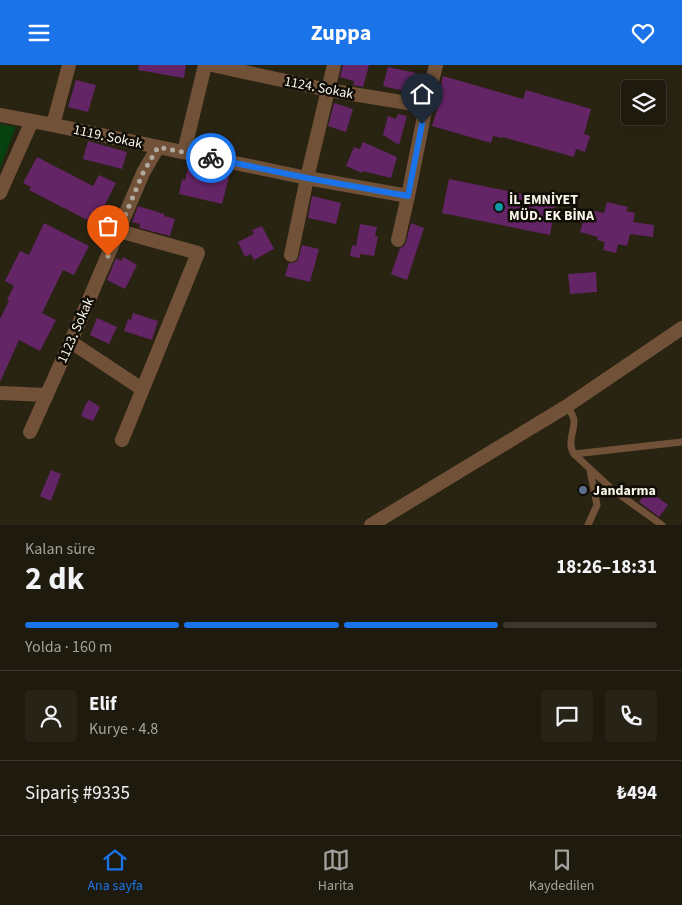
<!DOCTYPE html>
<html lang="tr">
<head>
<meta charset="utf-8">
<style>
  :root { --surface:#1f1a0e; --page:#272317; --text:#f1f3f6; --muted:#a1a19e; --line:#3c382e; --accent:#1a73e8 }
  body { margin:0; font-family:"Source Sans 3",sans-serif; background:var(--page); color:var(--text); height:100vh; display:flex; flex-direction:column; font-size:19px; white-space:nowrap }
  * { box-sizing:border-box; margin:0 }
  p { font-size:16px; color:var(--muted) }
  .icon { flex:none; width:28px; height:28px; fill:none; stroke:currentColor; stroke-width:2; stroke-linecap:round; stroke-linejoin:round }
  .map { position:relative; height:460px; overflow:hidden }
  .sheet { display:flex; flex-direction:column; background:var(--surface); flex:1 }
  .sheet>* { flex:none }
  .tools { position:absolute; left:621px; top:15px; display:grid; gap:10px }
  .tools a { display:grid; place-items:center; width:45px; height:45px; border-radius:5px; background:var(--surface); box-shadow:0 5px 20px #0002,0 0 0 1px var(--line); font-size:25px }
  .pin { position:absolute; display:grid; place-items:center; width:42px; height:42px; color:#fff; margin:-51px -21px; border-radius:50% 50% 50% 0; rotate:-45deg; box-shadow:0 0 5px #0007 }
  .pin .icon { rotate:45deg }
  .courier { position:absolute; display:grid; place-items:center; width:50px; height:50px; margin:-25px; border:4px solid #1a73e8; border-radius:50%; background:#fff; color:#222; box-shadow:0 1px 6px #0007 }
  .overview em { font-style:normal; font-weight:700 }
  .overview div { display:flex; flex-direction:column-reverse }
  .overview { display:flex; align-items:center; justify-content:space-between; height:85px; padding:0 25px }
  h1 { font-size:32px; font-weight:700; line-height:38px }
  .bar { display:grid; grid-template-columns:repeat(4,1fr); gap:8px 5px; align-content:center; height:60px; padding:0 25px }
  .bar i { height:6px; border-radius:4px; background:var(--line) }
  .bar .current { background:var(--accent) }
  .bar p { grid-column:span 4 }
  .line { display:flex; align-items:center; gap:12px; padding:0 25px; border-top:1px solid var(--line) }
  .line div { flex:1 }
  .round { display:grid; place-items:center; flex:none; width:52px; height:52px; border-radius:5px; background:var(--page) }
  header { display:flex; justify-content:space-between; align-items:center; height:65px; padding:0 25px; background:var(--accent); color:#fff; font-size:22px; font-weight:700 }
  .tab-bar { display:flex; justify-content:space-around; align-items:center; height:70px; border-top:1px solid var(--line); background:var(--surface); font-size:14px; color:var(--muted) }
  .tab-bar a { display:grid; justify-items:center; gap:2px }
  .tab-bar .current { color:var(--accent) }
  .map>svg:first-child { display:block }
  .green { fill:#06410f }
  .building { fill:#642567 }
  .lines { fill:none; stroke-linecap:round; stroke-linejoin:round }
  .lane { stroke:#715238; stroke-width:7 }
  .street { stroke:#715238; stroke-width:14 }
  .done { stroke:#b0ab9e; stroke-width:5; stroke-dasharray:0 9 }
  .route { stroke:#1a73e8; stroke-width:6 }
  .culture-dot { fill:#0f9aa8; stroke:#100d06; stroke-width:2 }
  .service-dot { fill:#5c6f8a; stroke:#100d06; stroke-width:2 }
  .labels { text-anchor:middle; stroke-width:5; stroke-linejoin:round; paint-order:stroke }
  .street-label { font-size:14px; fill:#f8f4e9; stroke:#100d06 }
  .poi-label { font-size:14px; font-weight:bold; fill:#f8f4e9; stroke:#100d06; text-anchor:start }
</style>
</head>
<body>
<header><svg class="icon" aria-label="menu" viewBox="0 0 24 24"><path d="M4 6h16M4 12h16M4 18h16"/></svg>Zuppa<svg class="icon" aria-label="heart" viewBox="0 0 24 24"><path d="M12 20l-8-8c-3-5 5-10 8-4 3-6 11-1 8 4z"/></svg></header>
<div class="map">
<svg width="682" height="460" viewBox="0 0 682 460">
  <rect width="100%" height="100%" fill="#292312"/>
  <!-- green -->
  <path class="green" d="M0,59L16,62L0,103Z"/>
  <!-- building -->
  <path class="building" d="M139,0H186L184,13L138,5Z
    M343,0H369L363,22L353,20L354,16L340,12Z
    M388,2L416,8L412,28L383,21Z
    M443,11L523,34L526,25L591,44L584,69L590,71L585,87L576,84L574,92L503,72L502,73L493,71L491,78L432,61L440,35L437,34Z
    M76,15L96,20L88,47L68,42Z
    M334,38L353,44L346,67L328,61Z
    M398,49L407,51L399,80L383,70L388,51L396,54Z
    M88,76L127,87L122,104L83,94Z
    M363,77L397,92L391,113L363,106L362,108L346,101L354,82L360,84Z
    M37,92L93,121L99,110L116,118L95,159L29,125L31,122L23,118Z
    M188,103L229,112L222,139L179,129L182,114L185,115Z
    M449,114L556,136L550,170L442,148Z
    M312,131L341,138L336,159L308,153Z
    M607,137L628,142L626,146L635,148L633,157L654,160L653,172L630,169L627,181L618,179L616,188L603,185L605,177L597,175L598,172L580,167L587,144L604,148Z
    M138,141L164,149V151L175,154L170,171L139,163L140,159L132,157Z
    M44,158L89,181L74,210L63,205L42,248L56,255L40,286L19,275L0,317V254L9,236L7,235L14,221L5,216L20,186L29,190Z
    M411,158L424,163L407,215L391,209L400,183L404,181L406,177Z
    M360,159L377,162L375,171L378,172L374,191L360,189V193L350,191L352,180L356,181Z
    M262,161L274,184L254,195L251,189L245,192L238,177L254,169L252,165Z
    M302,180L319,184L310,217L285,211L289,198H293L298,195Z
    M123,192L137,200L125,224L107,215L116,193L121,196Z
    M596,207L597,227L570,229L568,209Z
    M133,248L158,256L152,275L124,266L128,254L131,255Z
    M97,253L117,262L109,279L90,270Z
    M89,335L100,342L93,356L81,351L86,339Z
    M51,405L61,409L51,436L40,431Z
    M648,425L668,440L659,452L639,437Z"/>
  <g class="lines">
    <!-- lane -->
    <path class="lane" d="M567,341C570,346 574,351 574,356C574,368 567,378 574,389L613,425L662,460
      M574,389L682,377
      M588,460L597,440L590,405"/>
    <!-- street -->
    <path class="street" d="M212,0L328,25L426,41
      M0,50L53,60L307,113L408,131L426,41L436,0
      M53,60L69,0
      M184,87L205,0
      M0,128L32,56
      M119,166L198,188L122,375
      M398,175L408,131
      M291,190L307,113L334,0
      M71,277L142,324
      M0,328L47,330
      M30,367L79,258L143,108L158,82
      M371,460L567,341L682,263"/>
  </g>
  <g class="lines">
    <!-- done -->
    <path class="done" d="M108,191L143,108L158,82L211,93"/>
    <!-- route -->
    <path class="route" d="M211,93L307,113L408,131L422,59"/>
  </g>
  <!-- markers -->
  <circle class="culture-dot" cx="499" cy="142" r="5"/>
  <circle class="service-dot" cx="583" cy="425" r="5"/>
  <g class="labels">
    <!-- street labels -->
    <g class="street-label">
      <text transform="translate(319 22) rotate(11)" y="5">1124. Sokak</text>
      <text transform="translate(108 71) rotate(12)" y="5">1119. Sokak</text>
      <text transform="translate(75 265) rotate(-66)" y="5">1123. Sokak</text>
    </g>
    <!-- poi labels -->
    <g class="poi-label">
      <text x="509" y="139">İL EMNİYET<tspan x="509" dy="16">MÜD. EK BİNA</tspan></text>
      <text x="593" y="430">Jandarma</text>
    </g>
  </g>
</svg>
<div class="tools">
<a><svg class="icon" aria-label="layers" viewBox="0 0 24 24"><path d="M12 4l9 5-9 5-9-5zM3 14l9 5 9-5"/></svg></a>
</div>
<div class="pin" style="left:108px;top:191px;background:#ea580c"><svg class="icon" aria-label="bag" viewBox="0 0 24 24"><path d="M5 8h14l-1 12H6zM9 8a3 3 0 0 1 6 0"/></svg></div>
<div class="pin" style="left:422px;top:59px;background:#1f2937"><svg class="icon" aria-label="home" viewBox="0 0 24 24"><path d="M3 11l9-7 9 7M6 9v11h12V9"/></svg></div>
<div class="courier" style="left:211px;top:93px"><svg class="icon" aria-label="bike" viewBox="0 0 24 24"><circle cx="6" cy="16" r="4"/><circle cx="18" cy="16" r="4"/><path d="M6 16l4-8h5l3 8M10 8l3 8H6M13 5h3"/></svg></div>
</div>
<section class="sheet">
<div class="overview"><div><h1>2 dk</h1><p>Kalan süre</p></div><em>18:26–18:31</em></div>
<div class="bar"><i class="current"></i><i class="current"></i><i class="current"></i><i></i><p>Yolda · 160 m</p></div>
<div class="line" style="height:90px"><a class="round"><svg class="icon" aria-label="person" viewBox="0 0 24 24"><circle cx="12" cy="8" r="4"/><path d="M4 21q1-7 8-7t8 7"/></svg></a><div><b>Elif</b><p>Kurye · 4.8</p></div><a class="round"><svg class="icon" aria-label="chat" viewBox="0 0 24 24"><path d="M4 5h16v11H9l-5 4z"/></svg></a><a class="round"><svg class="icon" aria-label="phone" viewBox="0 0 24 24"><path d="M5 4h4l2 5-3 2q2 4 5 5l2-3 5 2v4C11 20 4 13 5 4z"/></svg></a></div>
<div class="line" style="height:65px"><div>Sipariş #9335</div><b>₺494</b></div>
</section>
<nav class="tab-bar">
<a class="current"><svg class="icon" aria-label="home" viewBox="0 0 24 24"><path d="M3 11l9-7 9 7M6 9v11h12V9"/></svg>Ana sayfa</a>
<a><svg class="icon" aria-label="map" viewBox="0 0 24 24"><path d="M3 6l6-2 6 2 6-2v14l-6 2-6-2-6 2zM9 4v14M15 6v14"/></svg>Harita</a>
<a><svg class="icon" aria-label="saved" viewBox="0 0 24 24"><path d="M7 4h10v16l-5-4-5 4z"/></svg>Kaydedilen</a>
</nav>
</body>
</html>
